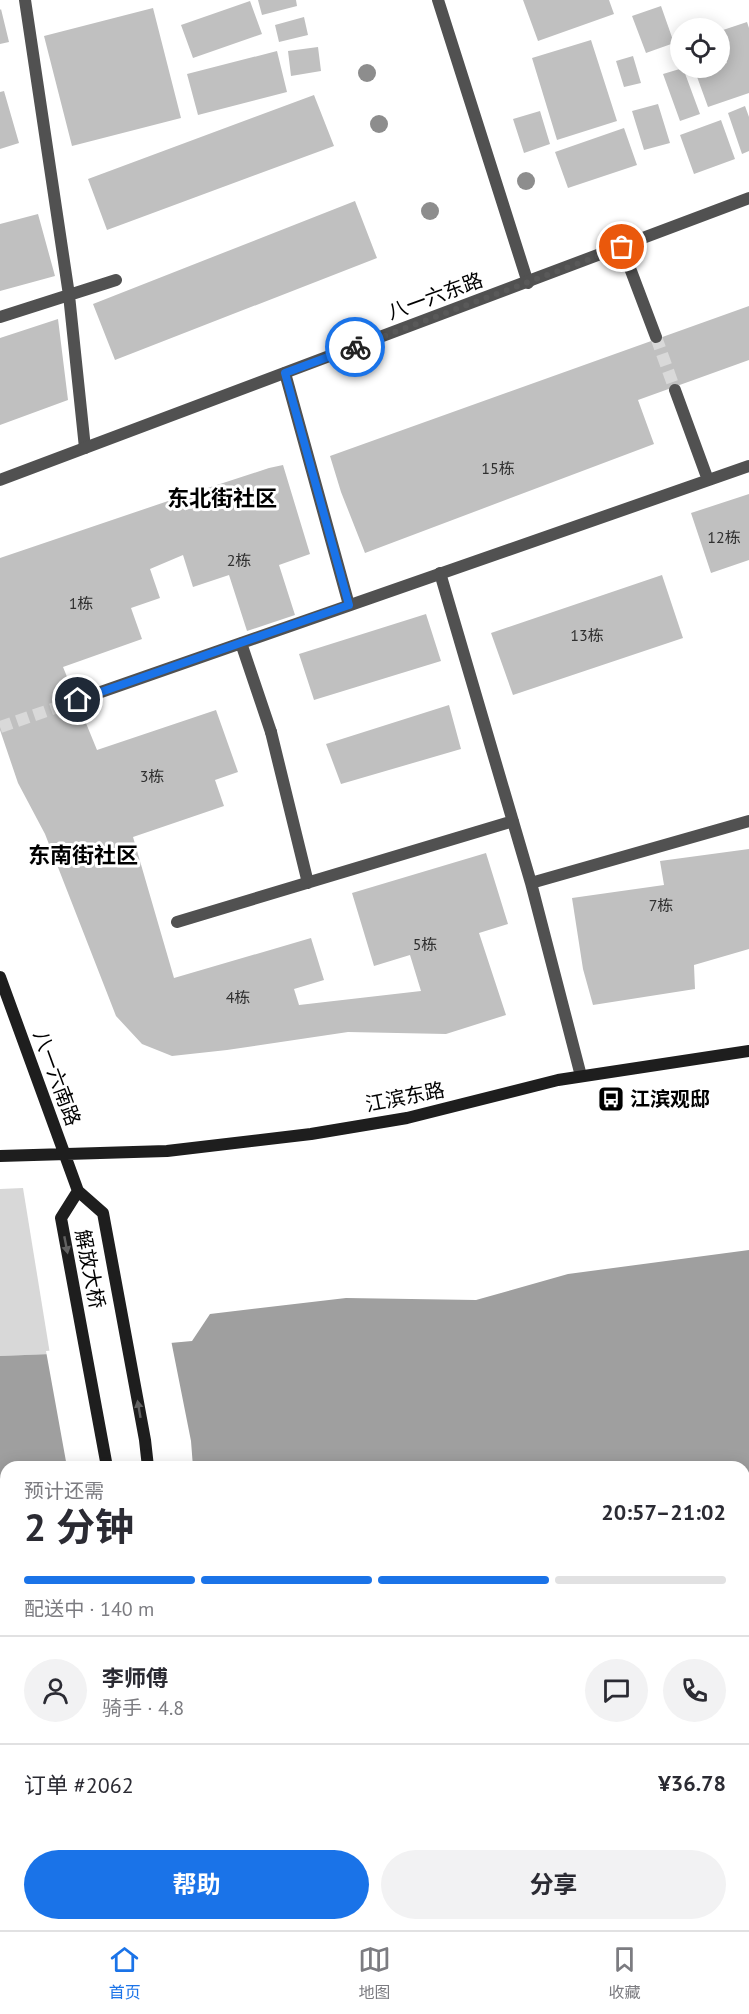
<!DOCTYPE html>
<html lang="zh">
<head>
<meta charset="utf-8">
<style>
  :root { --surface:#fff; --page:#f2f2f3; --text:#2b2b33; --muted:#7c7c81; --line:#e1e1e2; --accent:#1a73e8 }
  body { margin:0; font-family:"PT Sans","Noto Sans SC",sans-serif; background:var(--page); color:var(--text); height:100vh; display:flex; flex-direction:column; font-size:22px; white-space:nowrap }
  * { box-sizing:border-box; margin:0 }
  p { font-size:20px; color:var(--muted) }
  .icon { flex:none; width:33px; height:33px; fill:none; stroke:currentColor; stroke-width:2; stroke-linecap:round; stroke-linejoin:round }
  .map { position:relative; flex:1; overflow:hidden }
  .sheet { position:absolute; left:0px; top:1461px; width:750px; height:470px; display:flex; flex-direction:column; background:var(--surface); border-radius:18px 18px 0 0; box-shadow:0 3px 15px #0003 }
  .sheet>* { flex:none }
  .controls { position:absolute; left:670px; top:18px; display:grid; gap:12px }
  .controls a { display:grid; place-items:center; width:60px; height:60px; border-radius:50%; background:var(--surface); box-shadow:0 3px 15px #0003; font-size:30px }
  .pin { position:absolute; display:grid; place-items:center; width:51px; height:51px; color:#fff; margin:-26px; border:3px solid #fff; border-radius:50%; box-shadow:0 2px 6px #0007 }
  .courier { position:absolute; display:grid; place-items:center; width:60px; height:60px; margin:-30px; border:4px solid #1a73e8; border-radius:50%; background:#fff; color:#222; box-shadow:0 2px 8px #0007 }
  .overview em { font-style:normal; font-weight:700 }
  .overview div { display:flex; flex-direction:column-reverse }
  .overview { display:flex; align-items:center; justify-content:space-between; height:102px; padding:0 24px }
  h1 { font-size:39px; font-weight:700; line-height:45px }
  .bar { display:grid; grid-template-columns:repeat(4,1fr); gap:9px 6px; align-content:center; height:72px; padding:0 24px }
  .bar i { height:8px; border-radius:4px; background:var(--line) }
  .bar .current { background:var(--accent) }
  .bar p { grid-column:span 4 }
  .line { display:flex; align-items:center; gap:15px; padding:0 24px; border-top:2px solid var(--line) }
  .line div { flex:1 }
  .round { display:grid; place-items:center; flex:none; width:63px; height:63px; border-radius:32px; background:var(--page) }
  .cta { display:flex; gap:12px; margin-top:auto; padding:12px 24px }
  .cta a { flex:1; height:69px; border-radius:36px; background:var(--accent); color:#fff; font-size:24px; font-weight:700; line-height:69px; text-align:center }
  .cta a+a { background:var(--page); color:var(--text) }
  .tab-bar { display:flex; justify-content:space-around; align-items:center; height:84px; border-top:2px solid var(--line); background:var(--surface); font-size:16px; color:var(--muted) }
  .tab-bar a { display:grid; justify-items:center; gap:3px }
  .tab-bar .current { color:var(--accent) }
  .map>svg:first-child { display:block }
  .green { fill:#d8d8d8 }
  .water { fill:#9f9f9f; fill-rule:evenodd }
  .pier { fill:#fff }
  .building { fill:#c0c0c0 }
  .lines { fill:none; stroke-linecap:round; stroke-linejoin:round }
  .minor-tunnel { stroke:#d9d9d9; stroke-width:12; stroke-dasharray:12 6; stroke-linecap:butt }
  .pedestrian { stroke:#515151; stroke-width:12 }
  .minor { stroke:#515151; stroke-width:12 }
  .tertiary { stroke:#515151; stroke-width:12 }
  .secondary { stroke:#1e1e1e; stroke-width:12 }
  .tree { fill:#8d8d8d }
  .oneway { fill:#626262 }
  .done { stroke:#595959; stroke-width:6; stroke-dasharray:0 10.8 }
  .route { stroke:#1a73e8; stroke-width:8 }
  .labels { text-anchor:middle; stroke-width:6; stroke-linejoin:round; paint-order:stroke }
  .number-label { font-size:16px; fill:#303030 }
  .street-label { font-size:20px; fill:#000; stroke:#fff }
  .poi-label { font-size:20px; font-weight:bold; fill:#000; stroke:#fff; text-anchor:start }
  .quarter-label { font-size:22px; font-weight:bold; fill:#000; stroke:#fff }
</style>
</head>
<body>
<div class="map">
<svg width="749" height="1930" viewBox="0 0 749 1930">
  <rect width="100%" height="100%" fill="#fff"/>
  <!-- green -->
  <path class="green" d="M23,1188L50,1354L0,1356V1189Z"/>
  <!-- water -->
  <path class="water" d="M749,1250V1930H0V1356L50,1354L192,1341L210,1314L346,1298L476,1300L568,1274ZM6,1467H744V1924H6Z"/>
  <!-- pier -->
  <path class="pier" d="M171,1340L191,1441L193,1467H67L46,1351Z
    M267,1924L268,1930H152L151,1925Z"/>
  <!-- building -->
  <path class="building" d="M258,0H296L297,6L262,15Z
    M523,0H609L614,14L538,41Z
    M250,1L262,34L193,58L181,25Z
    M661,6L674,43L646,53L632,16Z
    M153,8L181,118L72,146L44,36Z
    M1,9L9,42L0,44V10Z
    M304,17L308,35L279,42L275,25Z
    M747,22L749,28V93L708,107L696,74L713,68H720V65L727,63L720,44V31Z
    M591,40L617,121L557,140L532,58Z
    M318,47L321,71L291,76L288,51Z
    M277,51L287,92L198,115L187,74Z
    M633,56L641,83L624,87L616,61Z
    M683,68L700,114L680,121L663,74Z
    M4,91L19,143L0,149V92Z
    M314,95L334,146L107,230L88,179Z
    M658,104L670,143L644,150L632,111Z
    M745,106L749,117V151L742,154L728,113Z
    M540,111L550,144L524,153L513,119Z
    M721,120L735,159L694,174L680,135Z
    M624,128L637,165L568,188L555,152Z
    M355,201L377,258L115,360L93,304Z
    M38,214L55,276L0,291V224Z
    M749,306V360L638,400L654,444L365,553L341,492L330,456Z
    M58,319L68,400L0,425V338Z
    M283,465L310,554L279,565L295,615L247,631L229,575L193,587L183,555L150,569L160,598L131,608L142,639L63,667L97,750L216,710L238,772L215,780L224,806L133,837L174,978L311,938L324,980L294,989L299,1005L421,991L410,955L374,966L352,893L486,853L508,924L479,933L506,1015L446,1034L348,1032L227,1050L172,1056L142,1044L116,1016L45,834L18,783L0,730V558L174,499L269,468Z
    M749,494V560L711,573L691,513Z
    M662,575L683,638L513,695L491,633Z
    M426,614L441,661L314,700L299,654Z
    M449,705L461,749L341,784L326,744Z
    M749,849V949L694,965L695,989L593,1005L583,969L572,898L664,885L660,861Z"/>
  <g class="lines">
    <!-- minor-tunnel -->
    <path class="minor-tunnel" d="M656,337L675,390
      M0,727L78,700"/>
    <!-- pedestrian -->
    <path class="pedestrian" d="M440,573L531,883L581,1076
      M271,732L308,883
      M531,883L749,821
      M177,922L513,821"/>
    <!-- minor -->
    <path class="minor" d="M25,0L69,295L85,448
      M438,0L528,283
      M622,247L656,337
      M0,317L116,280
      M285,373L349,605
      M675,390L708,480
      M241,643L271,732
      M78,700L749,466"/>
    <!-- tertiary -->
    <path class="tertiary" d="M0,480L749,198"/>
    <!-- secondary -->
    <path class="secondary" d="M0,977L78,1191
      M0,1156L167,1151L311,1134L407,1118L558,1080L749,1051
      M78,1191L103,1213L145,1440L148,1467
      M78,1191L61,1218L107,1467
      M193,1924L194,1930
      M225,1924L226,1930"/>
  </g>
  <!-- trees -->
  <g class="tree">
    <circle cx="367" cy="73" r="9"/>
    <circle cx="379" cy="124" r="9"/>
    <circle cx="526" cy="181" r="9"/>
    <circle cx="430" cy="211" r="9"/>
  </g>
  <!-- one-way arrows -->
  <defs><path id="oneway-solid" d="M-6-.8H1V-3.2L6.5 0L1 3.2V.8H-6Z" transform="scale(1.5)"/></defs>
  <g class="oneway">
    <use href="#oneway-solid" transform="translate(66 1245) rotate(79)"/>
    <use href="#oneway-solid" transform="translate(139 1409) rotate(-100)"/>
  </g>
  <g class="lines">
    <!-- done -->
    <path class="done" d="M355,347L622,247"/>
    <!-- route -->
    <path class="route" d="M78,700L349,605L285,373L355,347"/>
  </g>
  <!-- icons -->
  <defs>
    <symbol id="bus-square" viewBox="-11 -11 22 22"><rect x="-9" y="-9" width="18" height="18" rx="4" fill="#000" stroke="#fff"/><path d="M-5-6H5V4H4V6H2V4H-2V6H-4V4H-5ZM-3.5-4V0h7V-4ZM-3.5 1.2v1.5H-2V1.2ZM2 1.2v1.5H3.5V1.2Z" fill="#fff"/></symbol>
  </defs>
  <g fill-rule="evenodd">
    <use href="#bus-square" x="596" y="1084" width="30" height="30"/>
  </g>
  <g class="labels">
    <!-- number labels -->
    <g class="number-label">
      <text x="498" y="474">15栋</text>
      <text x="724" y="543">12栋</text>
      <text x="239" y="566">2栋</text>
      <text x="81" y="609">1栋</text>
      <text x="587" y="641">13栋</text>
      <text x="152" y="782">3栋</text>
      <text x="661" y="911">7栋</text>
      <text x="425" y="950">5栋</text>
      <text x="238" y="1003">4栋</text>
    </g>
    <!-- street labels -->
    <g class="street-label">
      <text transform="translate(435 296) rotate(-20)" y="7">八一六东路</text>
      <text transform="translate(57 1078) rotate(70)" y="7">八一六南路</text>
      <text transform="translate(405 1097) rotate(-11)" y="7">江滨东路</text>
      <text transform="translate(90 1269) rotate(79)" y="7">解放大桥</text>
    </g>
    <!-- poi labels -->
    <g class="poi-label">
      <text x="630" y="1106">江滨观邸</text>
    </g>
    <!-- quarter labels -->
    <g class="quarter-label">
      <text x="222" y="506">东北街社区</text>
      <text x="83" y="863">东南街社区</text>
    </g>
  </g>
</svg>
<div class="controls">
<a><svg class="icon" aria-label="locate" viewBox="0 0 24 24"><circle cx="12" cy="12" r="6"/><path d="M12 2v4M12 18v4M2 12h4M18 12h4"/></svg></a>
</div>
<div class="pin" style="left:622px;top:247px;background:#ea580c"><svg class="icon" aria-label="bag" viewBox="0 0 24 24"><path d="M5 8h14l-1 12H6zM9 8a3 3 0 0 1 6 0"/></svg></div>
<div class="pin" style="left:78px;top:700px;background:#1f2937"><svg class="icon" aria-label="home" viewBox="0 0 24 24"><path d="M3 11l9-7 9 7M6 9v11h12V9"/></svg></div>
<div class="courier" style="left:355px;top:347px"><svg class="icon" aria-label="bike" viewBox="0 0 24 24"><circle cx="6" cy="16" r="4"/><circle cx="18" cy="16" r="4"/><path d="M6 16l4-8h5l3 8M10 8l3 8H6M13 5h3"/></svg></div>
<section class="sheet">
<div class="overview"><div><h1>2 分钟</h1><p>预计还需</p></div><em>20:57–21:02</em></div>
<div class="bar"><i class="current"></i><i class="current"></i><i class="current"></i><i></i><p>配送中 · 140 m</p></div>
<div class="line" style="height:108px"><a class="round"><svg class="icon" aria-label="person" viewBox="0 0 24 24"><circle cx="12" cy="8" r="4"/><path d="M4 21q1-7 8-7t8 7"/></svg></a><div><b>李师傅</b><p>骑手 · 4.8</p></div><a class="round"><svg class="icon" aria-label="chat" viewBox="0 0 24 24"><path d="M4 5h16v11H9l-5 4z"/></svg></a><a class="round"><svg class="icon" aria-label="phone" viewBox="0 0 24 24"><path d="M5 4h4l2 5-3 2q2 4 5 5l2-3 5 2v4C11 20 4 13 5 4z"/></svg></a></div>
<div class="line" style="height:78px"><div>订单 #2062</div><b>¥36.78</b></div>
<div class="cta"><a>帮助</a><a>分享</a></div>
</section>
</div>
<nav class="tab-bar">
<a class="current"><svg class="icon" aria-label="home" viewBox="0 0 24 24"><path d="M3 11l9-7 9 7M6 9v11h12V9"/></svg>首页</a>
<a><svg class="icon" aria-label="map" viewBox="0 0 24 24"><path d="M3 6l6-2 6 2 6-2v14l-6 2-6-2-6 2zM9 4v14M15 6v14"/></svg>地图</a>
<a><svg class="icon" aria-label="saved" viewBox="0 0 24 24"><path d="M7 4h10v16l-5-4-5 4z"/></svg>收藏</a>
</nav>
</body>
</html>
